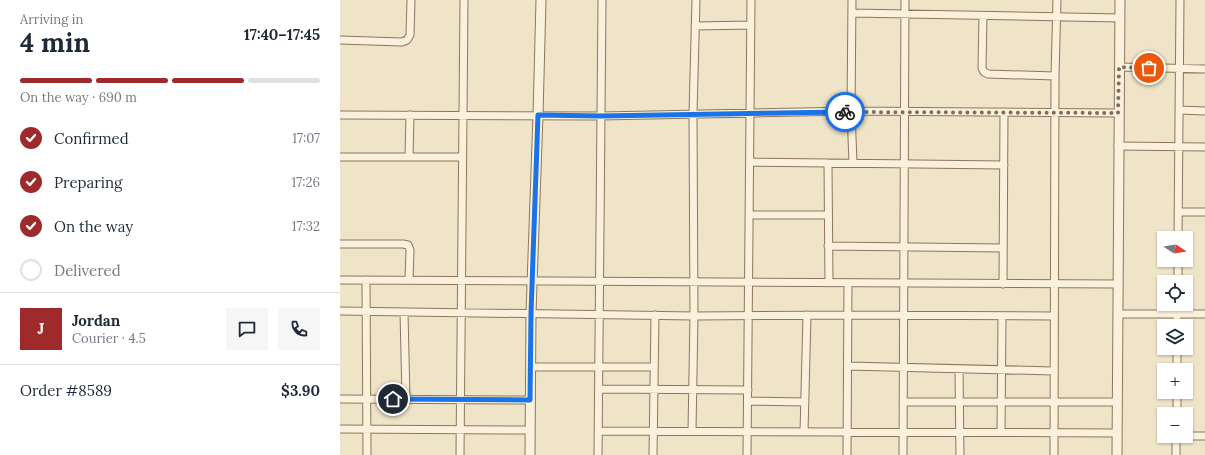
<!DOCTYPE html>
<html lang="en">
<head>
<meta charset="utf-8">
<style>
  :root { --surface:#fff; --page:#f6f6f7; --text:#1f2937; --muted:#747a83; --line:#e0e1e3; --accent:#9e2a2b }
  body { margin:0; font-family:Lora,serif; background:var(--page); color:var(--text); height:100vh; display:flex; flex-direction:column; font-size:15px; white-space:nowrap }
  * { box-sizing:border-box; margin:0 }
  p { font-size:13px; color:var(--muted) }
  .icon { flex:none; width:22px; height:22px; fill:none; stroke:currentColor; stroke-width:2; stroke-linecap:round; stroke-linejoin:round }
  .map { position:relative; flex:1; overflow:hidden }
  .details { display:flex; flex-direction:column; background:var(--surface); width:340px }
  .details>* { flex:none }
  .needle { width:26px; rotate:102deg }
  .tools { position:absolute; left:817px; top:231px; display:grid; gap:8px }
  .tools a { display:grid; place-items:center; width:36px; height:36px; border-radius:0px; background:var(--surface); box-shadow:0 1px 3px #0004; font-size:20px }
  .pin { position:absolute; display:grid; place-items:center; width:34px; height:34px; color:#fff; margin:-17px; border:2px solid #fff; border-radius:50%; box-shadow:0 1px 4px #0007 }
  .courier { position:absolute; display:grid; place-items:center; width:40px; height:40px; margin:-20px; border:3px solid #1a73e8; border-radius:50%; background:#fff; color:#222; box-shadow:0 1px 5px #0007 }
  .overview em { font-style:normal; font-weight:800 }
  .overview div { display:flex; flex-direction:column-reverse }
  .overview { display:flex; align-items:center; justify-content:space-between; height:68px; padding:0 20px }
  h1 { font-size:26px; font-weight:800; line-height:30px }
  .bar { display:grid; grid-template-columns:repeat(4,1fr); gap:6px 4px; align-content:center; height:48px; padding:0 20px }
  .bar i { height:5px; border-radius:3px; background:var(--line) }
  .bar .on { background:var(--accent) }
  .bar p { grid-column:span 4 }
  .line { display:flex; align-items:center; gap:10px; padding:0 20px; border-top:1px solid var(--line) }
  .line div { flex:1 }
  .round { display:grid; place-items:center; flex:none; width:42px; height:42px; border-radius:0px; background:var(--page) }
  ol { padding:0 20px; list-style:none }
  li { display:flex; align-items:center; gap:12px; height:44px }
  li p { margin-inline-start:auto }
  li .icon { padding:4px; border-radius:50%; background:var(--accent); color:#fff; stroke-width:4 }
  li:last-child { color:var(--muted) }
  li i { width:22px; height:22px; border:2px solid var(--line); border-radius:50% }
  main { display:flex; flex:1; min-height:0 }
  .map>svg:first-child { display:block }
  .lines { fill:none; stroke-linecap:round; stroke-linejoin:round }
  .minor-casing { stroke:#8d765c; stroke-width:9 }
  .tertiary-casing { stroke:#8d765c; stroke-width:11 }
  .minor { stroke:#faf1dc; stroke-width:7 }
  .tertiary { stroke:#faf1dc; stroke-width:9 }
  .done { stroke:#7c6e5b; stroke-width:4; stroke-dasharray:0 7.2 }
  .route { stroke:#1a73e8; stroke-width:5 }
</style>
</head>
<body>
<main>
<section class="details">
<div class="overview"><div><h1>4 min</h1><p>Arriving in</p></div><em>17:40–17:45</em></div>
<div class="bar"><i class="on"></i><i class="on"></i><i class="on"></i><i></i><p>On the way · 690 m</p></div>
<ol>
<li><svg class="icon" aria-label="check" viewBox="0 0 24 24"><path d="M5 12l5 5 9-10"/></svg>Confirmed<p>17:07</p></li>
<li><svg class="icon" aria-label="check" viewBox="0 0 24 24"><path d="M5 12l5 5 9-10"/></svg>Preparing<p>17:26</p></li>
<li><svg class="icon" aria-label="check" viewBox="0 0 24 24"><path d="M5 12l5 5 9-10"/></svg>On the way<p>17:32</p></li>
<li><i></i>Delivered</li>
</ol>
<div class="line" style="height:72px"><b class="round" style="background:var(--accent);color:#fff">J</b><div><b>Jordan</b><p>Courier · 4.5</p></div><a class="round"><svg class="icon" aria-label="chat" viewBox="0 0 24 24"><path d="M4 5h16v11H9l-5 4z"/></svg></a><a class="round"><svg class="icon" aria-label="phone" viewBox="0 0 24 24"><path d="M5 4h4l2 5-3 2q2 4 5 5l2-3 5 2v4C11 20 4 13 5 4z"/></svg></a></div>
<div class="line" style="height:52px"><div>Order #8589</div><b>$3.90</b></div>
</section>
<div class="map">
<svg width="865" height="455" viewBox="0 0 865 455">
  <rect width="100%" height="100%" fill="#f0e4c8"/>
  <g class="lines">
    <defs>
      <path id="minor" d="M512,0L511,111L513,163
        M512,13L780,18
        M643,16L642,68L644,72L648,74L715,76
        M355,26L411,25
        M0,40L62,42L67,40L70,35L71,0
        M779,67L865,69
        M839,110L865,111
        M0,115L261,116L511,111L778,113
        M778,146L865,147
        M0,157H122
        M69,157L70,115
        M410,162L664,165
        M488,163L489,283
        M838,212H865
        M409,215H488
        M838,238L840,0
        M0,244H63L68,245L70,250L69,280
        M488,246L663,248
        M0,280L778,284
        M26,280L27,455
        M838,282V260
        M663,284L664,112
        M0,311L354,316L508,315L714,316
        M64,312L66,399
        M778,314H865
        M837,326V304
        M508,366L714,371
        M190,367H314
        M619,369L620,455
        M837,370V348
        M259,389L408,390
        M0,399L190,400
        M408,401L465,402
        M563,402H777
        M837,414V392
        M0,429L190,430
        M259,431L777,433
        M352,431L354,316L353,114L356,0
        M464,432L467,315
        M661,432L662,316
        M846,436H865
        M120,455L124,0
        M258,455L262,0
        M313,455L315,315
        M407,455L411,0
        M507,455L508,283
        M563,455L565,0
        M714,455L715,76L717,0
        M836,455V436"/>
      <path id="tertiary" d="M190,455L191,313L198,115L201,0
        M777,455L780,0"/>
    </defs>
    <!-- minor casing -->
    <use href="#minor" class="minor-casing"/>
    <!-- tertiary casing -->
    <use href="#tertiary" class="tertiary-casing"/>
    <!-- minor -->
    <use href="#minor" class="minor"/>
    <!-- tertiary -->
    <use href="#tertiary" class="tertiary"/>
  </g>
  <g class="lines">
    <!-- done -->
    <path class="done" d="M505,112L778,113L779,67L809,68"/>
    <!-- route -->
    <path class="route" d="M53,399L190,400L191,314L198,115L261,116L505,112"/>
  </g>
</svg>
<div class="tools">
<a><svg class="needle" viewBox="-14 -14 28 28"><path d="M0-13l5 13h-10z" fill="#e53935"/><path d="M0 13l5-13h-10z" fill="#747a83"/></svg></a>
<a><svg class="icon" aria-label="locate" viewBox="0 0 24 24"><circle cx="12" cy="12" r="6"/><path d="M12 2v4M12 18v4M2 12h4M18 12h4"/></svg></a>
<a><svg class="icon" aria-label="layers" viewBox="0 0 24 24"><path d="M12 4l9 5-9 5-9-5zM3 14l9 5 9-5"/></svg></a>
<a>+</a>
<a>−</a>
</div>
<div class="pin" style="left:809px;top:68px;background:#ea580c"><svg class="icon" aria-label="bag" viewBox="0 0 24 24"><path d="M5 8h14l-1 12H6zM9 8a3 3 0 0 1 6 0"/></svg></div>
<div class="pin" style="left:53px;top:399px;background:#1f2937"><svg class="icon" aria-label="home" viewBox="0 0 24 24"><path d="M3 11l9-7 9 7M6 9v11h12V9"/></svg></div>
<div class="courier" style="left:505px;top:112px"><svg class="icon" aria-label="bike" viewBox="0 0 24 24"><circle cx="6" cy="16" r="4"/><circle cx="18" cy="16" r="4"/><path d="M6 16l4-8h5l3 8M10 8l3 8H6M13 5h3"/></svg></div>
</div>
</main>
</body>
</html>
